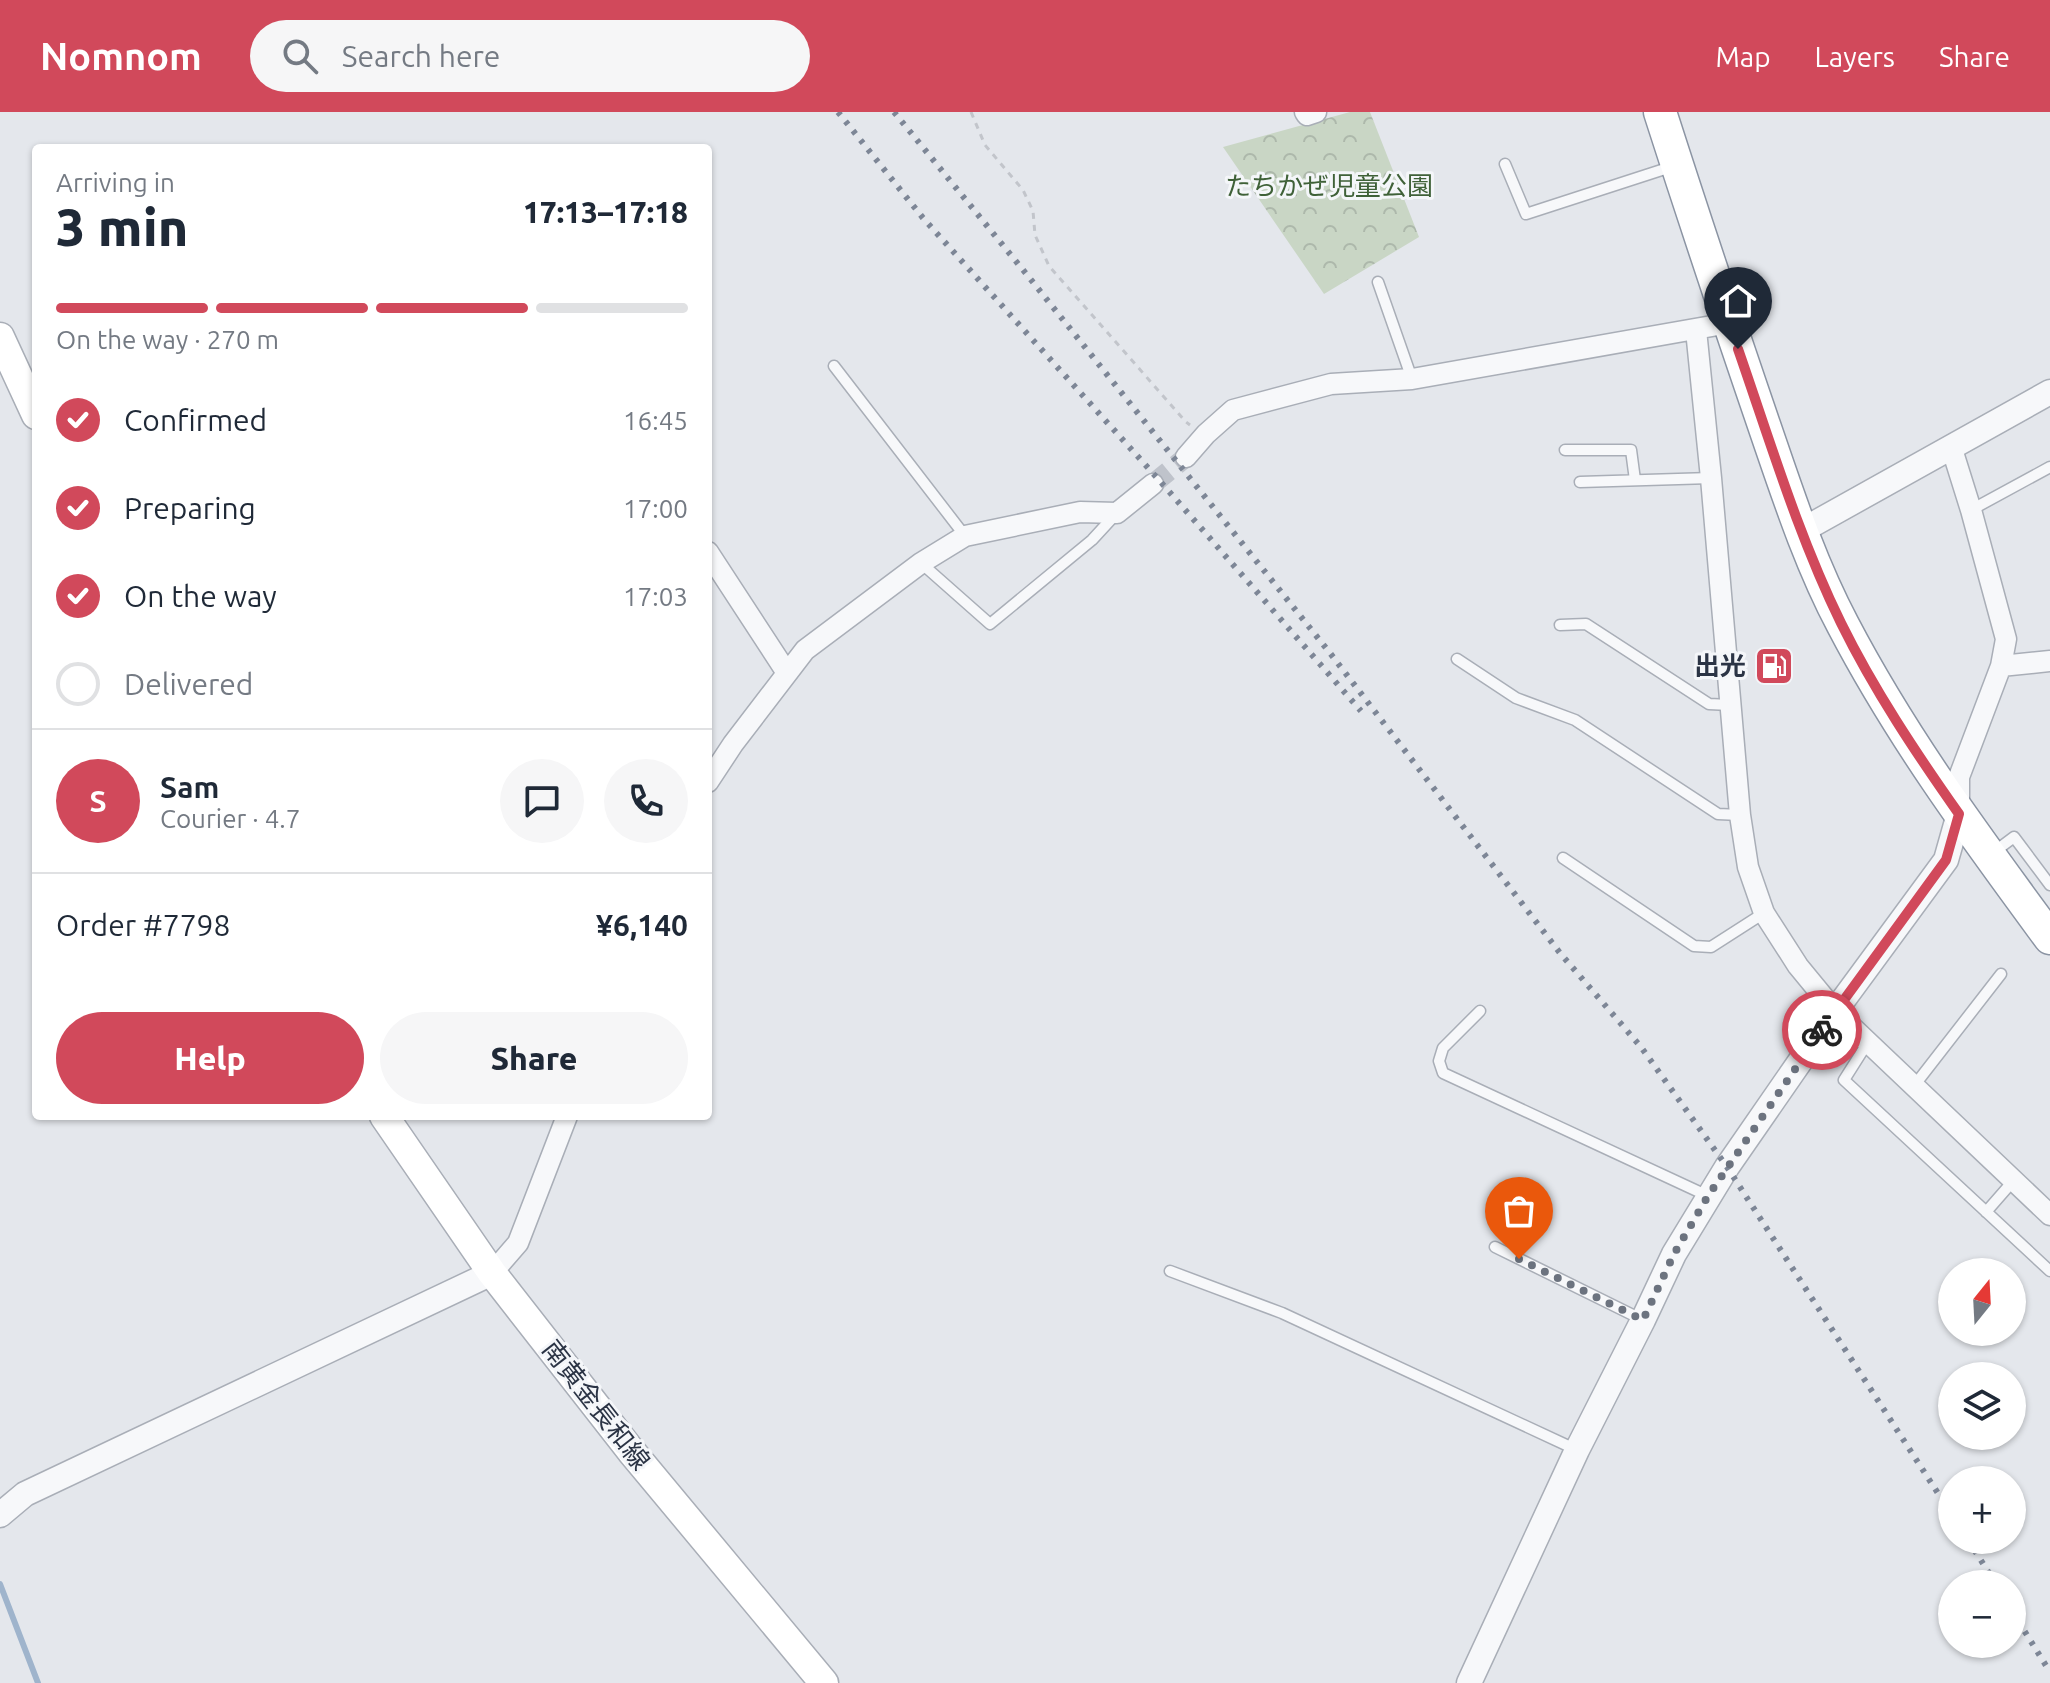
<!DOCTYPE html>
<html lang="en">
<head>
<meta charset="utf-8">
<style>
  :root { --surface:#fff; --page:#f6f6f7; --text:#1f2937; --muted:#747a83; --line:#e0e1e3; --accent:#d1495b }
  body { margin:0; font-family:Ubuntu,"Noto Sans JP",sans-serif; background:var(--page); color:var(--text); height:100vh; display:flex; flex-direction:column; font-size:30px; white-space:nowrap }
  * { box-sizing:border-box; margin:0 }
  p { font-size:26px; color:var(--muted) }
  .icon { flex:none; width:44px; height:44px; fill:none; stroke:currentColor; stroke-width:2; stroke-linecap:round; stroke-linejoin:round }
  .map { position:relative; flex:1; overflow:hidden }
  .side { position:absolute; left:32px; top:32px; width:680px; height:976px; display:flex; flex-direction:column; background:var(--surface); border-radius:8px; box-shadow:0 2px 6px #0004 }
  .side>* { flex:none }
  .needle { width:52px; rotate:18deg }
  .controls { position:absolute; left:1938px; top:1146px; display:grid; gap:16px }
  .controls a { display:grid; place-items:center; width:88px; height:88px; border-radius:50%; background:var(--surface); box-shadow:0 2px 6px #0004; font-size:40px }
  .pin { position:absolute; display:grid; place-items:center; width:68px; height:68px; color:#fff; margin:-82px -34px; border-radius:50% 50% 50% 0; rotate:-45deg; box-shadow:0 0 8px #0007 }
  .pin .icon { rotate:45deg }
  .courier { position:absolute; display:grid; place-items:center; width:80px; height:80px; margin:-40px; border:6px solid #d1495b; border-radius:50%; background:#fff; color:#222; box-shadow:0 2px 10px #0007 }
  .summary em { font-style:normal; font-weight:800 }
  .summary div { display:flex; flex-direction:column-reverse }
  .summary { display:flex; align-items:center; justify-content:space-between; height:136px; padding:0 24px }
  h1 { font-size:52px; font-weight:800; line-height:60px }
  .bar { display:grid; grid-template-columns:repeat(4,1fr); gap:12px 8px; align-content:center; height:96px; padding:0 24px }
  .bar i { height:10px; border-radius:6px; background:var(--line) }
  .bar .on { background:var(--accent) }
  .bar p { grid-column:span 4 }
  .line { display:flex; align-items:center; gap:20px; padding:0 24px; border-top:2px solid var(--line) }
  .line div { flex:1 }
  .round { display:grid; place-items:center; flex:none; width:84px; height:84px; border-radius:42px; background:var(--page) }
  ol { padding:0 24px; list-style:none }
  li { display:flex; align-items:center; gap:24px; height:88px }
  li p { margin-inline-start:auto }
  li .icon { padding:8px; border-radius:50%; background:var(--accent); color:#fff; stroke-width:4 }
  li:last-child { color:var(--muted) }
  li i { width:44px; height:44px; border:4px solid var(--line); border-radius:50% }
  .action { display:flex; gap:16px; margin-top:auto; padding:16px 24px }
  .action a { flex:1; height:92px; border-radius:48px; background:var(--accent); color:#fff; font-size:32px; font-weight:800; line-height:92px; text-align:center }
  .action a+a { background:var(--page); color:var(--text) }
  header { display:flex; align-items:center; gap:48px; box-sizing:border-box; height:112px; padding:0 40px; background:var(--accent); color:#fff }
  header strong { font-size:38px }
  nav { display:flex; gap:44px; margin-inline-start:auto; font-size:28px }
  .search { width:560px; height:72px; background:var(--page); display:flex; align-items:center; gap:20px; box-sizing:border-box; padding:0 28px; border-radius:44px; color:var(--muted); font-size:30px }
  .map>svg:first-child { display:block }
  .park { fill:url(#park-crowns) }
  .lines { fill:none; stroke-linecap:round; stroke-linejoin:round }
  .stream { stroke:#9fb4cc; stroke-width:6 }
  .minor-tunnel { stroke:#bfc3cb; stroke-width:20; stroke-dasharray:20 10; stroke-linecap:butt }
  .service-casing { stroke:#a9aeb7; stroke-width:13 }
  .minor-casing { stroke:#a9aeb7; stroke-width:23 }
  .tertiary-casing { stroke:#a9aeb7; stroke-width:27 }
  .secondary-casing { stroke:#a9aeb7; stroke-width:31 }
  .trunk-casing { stroke:#8b94a3; stroke-width:35 }
  .path { stroke:#c2c5cb; stroke-width:3; stroke-dasharray:6 6; stroke-linecap:butt }
  .service { stroke:#f7f8fa; stroke-width:10 }
  .minor { stroke:#f7f8fa; stroke-width:20 }
  .tertiary { stroke:#f7f8fa; stroke-width:24 }
  .secondary { stroke:#fff; stroke-width:28 }
  .trunk { stroke:#fff; stroke-width:32 }
  .rail { stroke:#7d8696; stroke-width:6; stroke-dasharray:4 8; stroke-linecap:butt }
  .done { stroke:#6c737f; stroke-width:8; stroke-dasharray:0 14.4 }
  .route { stroke:#d1495b; stroke-width:10 }
  .labels { text-anchor:middle; stroke-width:6; stroke-linejoin:round; paint-order:stroke }
  .park-label { font-size:26px; fill:#3f6138; stroke:#f4f6f9 }
  .poi-label { font-size:26px; font-weight:bold; fill:#2b3445; stroke:#f4f6f9; text-anchor:end }
  .street-label { font-size:26px; fill:#2b3445; stroke:#f4f6f9 }
</style>
</head>
<body>
<header>
<strong>Nomnom</strong>
<div class="search"><svg class="icon" aria-label="search" viewBox="0 0 24 24"><circle cx="10" cy="10" r="6"/><path d="M15 15l6 6"/></svg>Search here</div>
<nav><a>Map</a><a>Layers</a><a>Share</a></nav>
</header>
<div class="map">
<svg width="2050" height="1571" viewBox="0 0 2050 1571">
  <defs>
    <pattern id="park-crowns" width="20" height="18" patternUnits="userSpaceOnUse" patternTransform="scale(2)"><rect width="20" height="18" fill="#c9d6c5"/><path d="M2 6a3 3 0 1 1 6 0M12 15a3 3 0 1 1 6 0" fill="none" stroke="#adb8ab"/></pattern>
  </defs>
  <rect width="100%" height="100%" fill="#e4e7ec"/>
  <!-- park -->
  <path class="park" d="M1350,0H1370L1419,125L1324,182L1223,35Z"/>
  <g class="lines">
    <!-- stream -->
    <path class="stream" d="M0,1472L38,1571"/>
    <!-- minor-tunnel -->
    <path class="minor-tunnel" d="M1153,372L1186,345"/>
    <defs>
      <path id="service" d="M1505,52L1526,102L1674,54
        M1378,170L1412,267
        M834,254L965,424
        M1565,338H1631L1635,368
        M1580,370L1711,366
        M1971,398L2050,355
        M921,451L990,512L1092,428L1115,403
        M1560,513L1586,512L1709,592L1730,593
        M1457,547L1516,586L1575,608L1718,702L1740,703
        M1994,740L2014,725L2050,773
        M1563,746L1694,834L1711,835L1764,801
        M1480,899L1443,936L1439,949L1443,961L1708,1084
        M1868,930L1844,968L2050,1159
        M1914,974L2001,862
        M1986,1100L2014,1068
        M1495,1135L1643,1208
        M1170,1159L1282,1201L1577,1338"/>
      <path id="minor" d="M1305,0L1307,3L1316,0
        M1696,218L1711,366L1740,703L1748,755L1764,801L1798,854L1835,899L2050,1103
        M1951,334L1971,398L2006,527L2001,554L1959,665V698
        M1186,345L1206,322L1233,298L1331,272L1412,267L1729,211
        M708,440L787,561
        M2001,554L2050,549
        M708,670L733,632L805,538L921,451L965,424L1080,400L1117,401L1153,372
        M492,1161L518,1131L567,1004"/>
      <path id="tertiary" d="M1801,419L2050,280
        M0,1403L25,1382L492,1161
        M1469,1571L1577,1338L1643,1208L1674,1142L1727,1055L1835,899L1946,748L1959,702"/>
      <path id="secondary" d="M0,225L36,303
        M384,1004L492,1161L631,1339L824,1571"/>
      <path id="trunk" d="M1660,0C1694,106 1729,211 1765,316C1788,383 1810,451 1843,513C1902,626 1975,724 2050,826"/>
    </defs>
    <!-- service casing -->
    <use href="#service" class="service-casing"/>
    <!-- minor casing -->
    <use href="#minor" class="minor-casing"/>
    <!-- tertiary casing -->
    <use href="#tertiary" class="tertiary-casing"/>
    <!-- secondary casing -->
    <use href="#secondary" class="secondary-casing"/>
    <!-- trunk casing -->
    <use href="#trunk" class="trunk-casing"/>
    <!-- path -->
    <path class="path" d="M971,0L985,33L1023,78L1033,99L1035,123L1049,154L1186,310L1190,313"/>
    <!-- service -->
    <use href="#service" class="service"/>
    <!-- minor -->
    <use href="#minor" class="minor"/>
    <!-- tertiary -->
    <use href="#tertiary" class="tertiary"/>
    <!-- secondary -->
    <use href="#secondary" class="secondary"/>
    <!-- trunk -->
    <use href="#trunk" class="trunk"/>
    <!-- rail -->
    <path class="rail" d="M838,0L923,106L1159,368L1361,599
      M894,0L1028,164L1330,541L1560,841L1641,935L1727,1055L1952,1403
      M1968,1428L1996,1472
      M2012,1499L2050,1560"/>
  </g>
  <g class="lines">
    <!-- done -->
    <path class="done" d="M1519,1147L1643,1208L1674,1142L1708,1084L1822,918"/>
    <!-- route -->
    <path class="route" d="M1738,237C1770,329 1798,423 1841,511C1874,578 1916,641 1959,702L1946,748L1822,918"/>
  </g>
  <!-- icons -->
  <defs>
    <symbol id="fuel-square" viewBox="-11 -11 22 22"><rect x="-9" y="-9" width="18" height="18" rx="4" fill="#d1495b" stroke="#f4f6f9"/><path d="M-5.5-6h7V0h2V4h1.3V-2.5L3-4.5l.8-.8L6-3V5H2.5V1h-1V6h-7ZM-4.2-4.7v3.2H.2V-4.7Z" fill="#fff"/></symbol>
  </defs>
  <g fill-rule="evenodd">
    <use href="#fuel-square" x="1752" y="532" width="44" height="44"/>
  </g>
  <g class="labels">
    <!-- park labels -->
    <g class="park-label">
      <text x="1329" y="83">たちかぜ児童公園</text>
    </g>
    <!-- poi labels -->
    <g class="poi-label">
      <text x="1746" y="563">出光</text>
    </g>
    <!-- street labels -->
    <g class="street-label">
      <text transform="translate(596 1293) rotate(52)" y="9">南黄金長和線</text>
    </g>
  </g>
</svg>
<div class="controls">
<a><svg class="needle" viewBox="-14 -14 28 28"><path d="M0-13l5 13h-10z" fill="#e53935"/><path d="M0 13l5-13h-10z" fill="#747a83"/></svg></a>
<a><svg class="icon" aria-label="layers" viewBox="0 0 24 24"><path d="M12 4l9 5-9 5-9-5zM3 14l9 5 9-5"/></svg></a>
<a>+</a>
<a>−</a>
</div>
<div class="pin" style="left:1519px;top:1147px;background:#ea580c"><svg class="icon" aria-label="bag" viewBox="0 0 24 24"><path d="M5 8h14l-1 12H6zM9 8a3 3 0 0 1 6 0"/></svg></div>
<div class="pin" style="left:1738px;top:237px;background:#1f2937"><svg class="icon" aria-label="home" viewBox="0 0 24 24"><path d="M3 11l9-7 9 7M6 9v11h12V9"/></svg></div>
<div class="courier" style="left:1822px;top:918px"><svg class="icon" aria-label="bike" viewBox="0 0 24 24"><circle cx="6" cy="16" r="4"/><circle cx="18" cy="16" r="4"/><path d="M6 16l4-8h5l3 8M10 8l3 8H6M13 5h3"/></svg></div>
<section class="side">
<div class="summary"><div><h1>3 min</h1><p>Arriving in</p></div><em>17:13–17:18</em></div>
<div class="bar"><i class="on"></i><i class="on"></i><i class="on"></i><i></i><p>On the way · 270 m</p></div>
<ol>
<li><svg class="icon" aria-label="check" viewBox="0 0 24 24"><path d="M5 12l5 5 9-10"/></svg>Confirmed<p>16:45</p></li>
<li><svg class="icon" aria-label="check" viewBox="0 0 24 24"><path d="M5 12l5 5 9-10"/></svg>Preparing<p>17:00</p></li>
<li><svg class="icon" aria-label="check" viewBox="0 0 24 24"><path d="M5 12l5 5 9-10"/></svg>On the way<p>17:03</p></li>
<li><i></i>Delivered</li>
</ol>
<div class="line" style="height:144px"><b class="round" style="background:var(--accent);color:#fff">S</b><div><b>Sam</b><p>Courier · 4.7</p></div><a class="round"><svg class="icon" aria-label="chat" viewBox="0 0 24 24"><path d="M4 5h16v11H9l-5 4z"/></svg></a><a class="round"><svg class="icon" aria-label="phone" viewBox="0 0 24 24"><path d="M5 4h4l2 5-3 2q2 4 5 5l2-3 5 2v4C11 20 4 13 5 4z"/></svg></a></div>
<div class="line" style="height:104px"><div>Order #7798</div><b>¥6,140</b></div>
<div class="action"><a>Help</a><a>Share</a></div>
</section>
</div>
</body>
</html>
